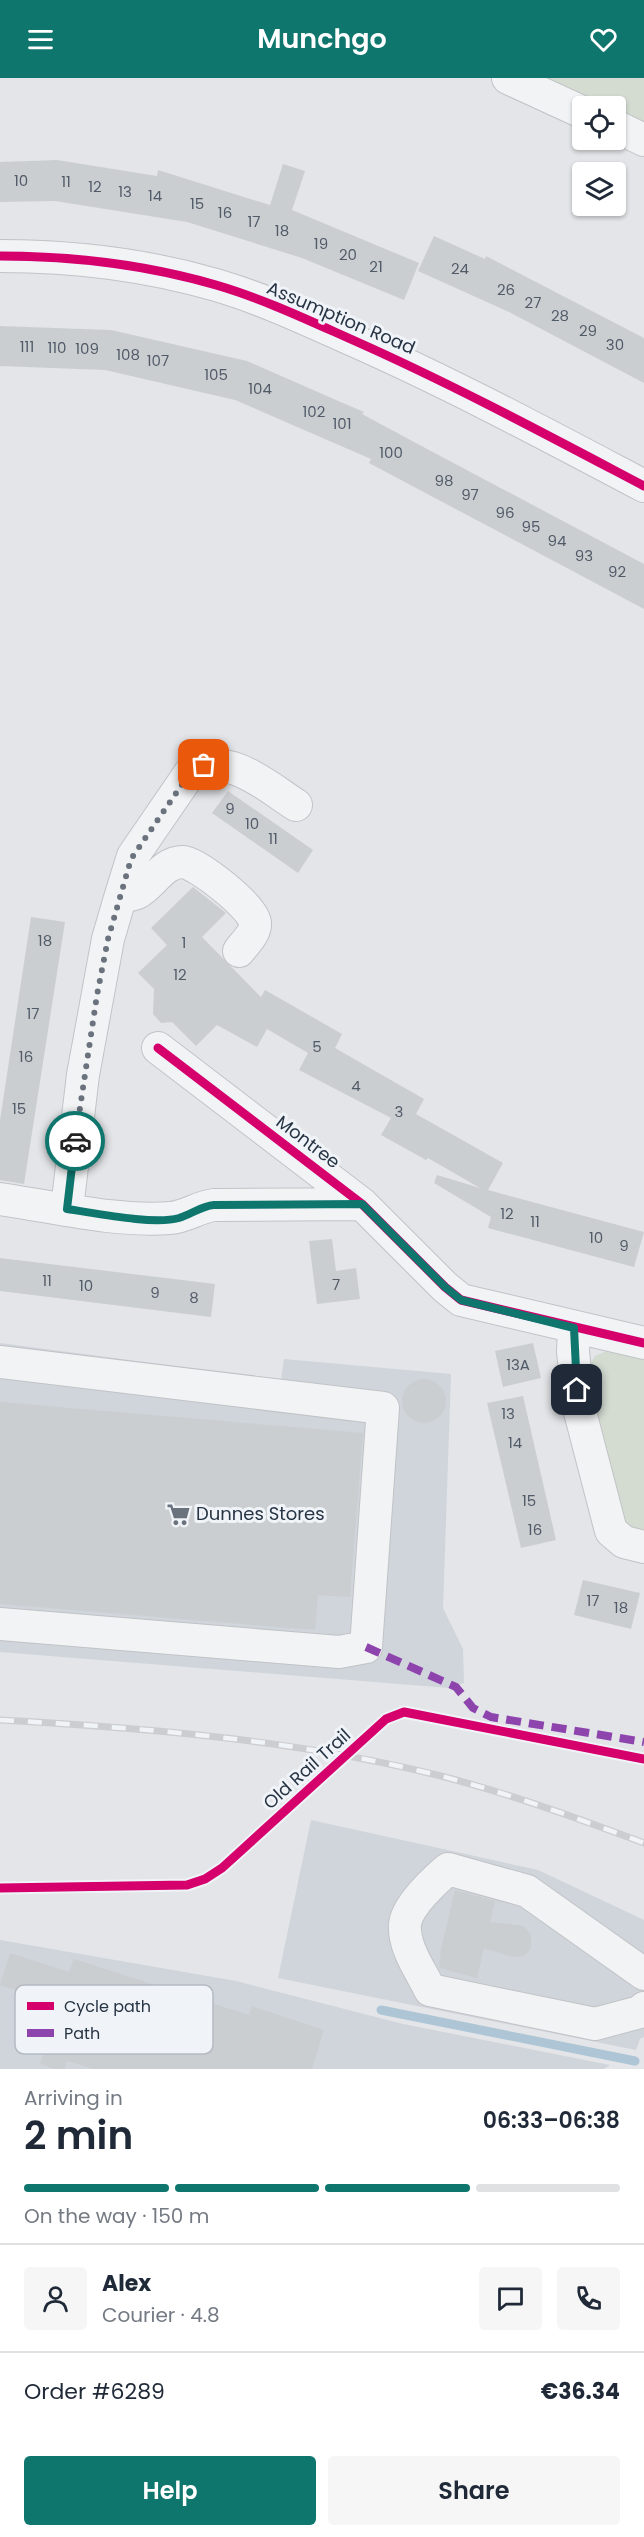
<!DOCTYPE html>
<html lang="en">
<head>
<meta charset="utf-8">
<style>
  :root { --surface:#fff; --page:#f6f6f7; --text:#1f2937; --muted:#747a83; --line:#e0e1e3; --accent:#0f766e }
  body { margin:0; font-family:Poppins,sans-serif; background:var(--page); color:var(--text); height:100vh; display:flex; flex-direction:column; font-size:22px; white-space:nowrap }
  * { box-sizing:border-box; margin:0 }
  p { font-size:20px; color:var(--muted) }
  .icon { flex:none; width:33px; height:33px; fill:none; stroke:currentColor; stroke-width:2; stroke-linecap:round; stroke-linejoin:round }
  .map { position:relative; height:1991px; overflow:hidden }
  .panel { display:flex; flex-direction:column; background:var(--surface); flex:1 }
  .panel>* { flex:none }
  .fabs { position:absolute; left:572px; top:18px; display:grid; gap:12px }
  .fabs a { display:grid; place-items:center; width:54px; height:54px; border-radius:6px; background:var(--surface); box-shadow:0 2px 4px #0004; font-size:30px }
  .pin { position:absolute; display:grid; place-items:center; width:51px; height:51px; color:#fff; margin:-26px; border-radius:12px; box-shadow:0 3px 9px #0006 }
  .courier { position:absolute; display:grid; place-items:center; width:60px; height:60px; margin:-30px; border:4px solid #0f766e; border-radius:50%; background:#fff; color:#222; box-shadow:0 2px 8px #0007 }
  .headline em { font-style:normal; font-weight:600 }
  .headline div { display:flex; flex-direction:column-reverse }
  .headline { display:flex; align-items:center; justify-content:space-between; height:102px; padding:0 24px }
  h1 { font-size:39px; font-weight:600; line-height:45px }
  .bar { display:grid; grid-template-columns:repeat(4,1fr); gap:9px 6px; align-content:center; height:72px; padding:0 24px }
  .bar i { height:8px; border-radius:4px; background:var(--line) }
  .bar .selected { background:var(--accent) }
  .bar p { grid-column:span 4 }
  .line { display:flex; align-items:center; gap:15px; padding:0 24px; border-top:2px solid var(--line) }
  .line div { flex:1 }
  .round { display:grid; place-items:center; flex:none; width:63px; height:63px; border-radius:6px; background:var(--page) }
  .button { display:flex; gap:12px; margin-top:auto; padding:12px 24px }
  .button a { flex:1; height:69px; border-radius:6px; background:var(--accent); color:#fff; font-size:24px; font-weight:600; line-height:69px; text-align:center }
  .button a+a { background:var(--page); color:var(--text) }
  header { display:flex; justify-content:space-between; align-items:center; height:78px; padding:0 24px; background:var(--accent); color:#fff; font-size:27px; font-weight:600 }
  .map>svg:first-child { display:block }
  .built { fill:#d0d5dc }
  .green { fill:#d4dcd2 }
  .lines { fill:none; stroke-linecap:round; stroke-linejoin:round }
  .stream { stroke:#aec5d6; stroke-width:9 }
  .building { fill:#cbced1 }
  .minor-casing { stroke:#c1c3c6; stroke-width:34 }
  .minor { stroke:#f2f3f4; stroke-width:32 }
  .rail-casing { stroke:#cbcdd0; stroke-width:7 }
  .rail { stroke:#f0f4f8; stroke-width:4.5; stroke-dasharray:14; stroke-linecap:butt }
  .quiet { stroke:#8e44ad; stroke-width:8; stroke-dasharray:15 8; stroke-linecap:butt }
  .cycleway-casing { stroke:#f0f4f8; stroke-width:13 }
  .cycleway { stroke:#d6006c; stroke-width:9 }
  .done { stroke:#69727d; stroke-width:6; stroke-dasharray:0 10.8 }
  .route { stroke:#0f766e; stroke-width:8 }
  .labels { text-anchor:middle; stroke-width:6; stroke-linejoin:round; paint-order:stroke }
  .number-label { font-size:15px; fill:#515b68 }
  .street-label { font-size:18px; fill:#273444; stroke:#f0f4f8 }
  .poi-label { font-size:18px; fill:#273444; stroke:#f0f4f8; text-anchor:start }
  .key { fill:#f0f4f8; stroke:#b4bac2; stroke-width:1.5 }
  .key-label { font-size:16px; fill:#273444 }
</style>
</head>
<body>
<header><svg class="icon" aria-label="menu" viewBox="0 0 24 24"><path d="M4 6h16M4 12h16M4 18h16"/></svg>Munchgo<svg class="icon" aria-label="heart" viewBox="0 0 24 24"><path d="M12 20l-8-8c-3-5 5-10 8-4 3-6 11-1 8 4z"/></svg></header>
<div class="map">
<svg width="644" height="1991" viewBox="0 0 644 1991">
  <rect width="100%" height="100%" fill="#e3e5e8"/>
  <!-- built -->
  <path class="built" d="M0,1265L281,1302L284,1281L451,1296L443,1530L463,1571L464,1605L449,1610L0,1574Z
    M311,1742L538,1792L644,1842V1959L640,1961L636,1972L278,1900Z
    M0,1862L236,1903L403,1946L610,1987L604,1991H0Z"/>
  <!-- green -->
  <path class="green" d="M547,0H644V43Z
    M611,1271L644,1277V1453L634,1451L617,1438L587,1313L590,1287L595,1278Z"/>
  <g class="lines">
    <!-- stream -->
    <path class="stream" d="M381,1932L635,1983"/>
  </g>
  <!-- building -->
  <path class="building" d="M57,82L157,98L158,92L270,127L283,86L305,93L292,132L419,185L404,222L302,180L187,144L55,123L0,124V84Z
    M434,158L485,181L486,178L644,260V305L509,234L418,193Z
    M0,248L111,252L247,283L336,322L364,334L362,336L414,364L644,486V531L369,385L371,381L235,322L105,292L0,288Z
    M228,713L313,772L298,795L212,735Z
    M193,809L226,835L202,859L261,919L265,912L342,956L335,970L424,1021L416,1036L503,1085L488,1112L644,1154L634,1189L488,1150L491,1139L434,1105L437,1097L480,1110L428,1080L426,1082L381,1057L391,1040L299,992L308,975L267,951L257,969L217,947L196,968L172,944L161,945L153,936L154,911L138,895L167,867L151,850Z
    M31,839L65,844L24,1106L0,1102V1042Z
    M332,1161L336,1193L356,1190L360,1221L317,1226L309,1163Z
    M0,1180L215,1206L211,1239L0,1213Z
    M533,1265L541,1300L503,1309L495,1273Z
    M402 1323a22 22 0 1 1 44 0a22 22 0 1 1-44 0Z
    M523,1318L556,1462L521,1470L487,1325Z
    M0,1324L363,1355L350,1519L318,1517L315,1552L0,1526Z
    M583,1502L640,1515L631,1551L574,1537Z
    M455,1812L495,1823L490,1844L524,1848L531,1857V1869L528,1874L523,1878L512,1879L484,1870L477,1900L439,1890L441,1871Z
    M10,1875L69,1894L74,1881L249,1937L252,1928L324,1952L312,1991H93L67,1983L65,1991H54L40,1986L59,1926L0,1907Z"/>
  <g class="lines">
    <defs>
      <path id="minor" d="M508,0L582,34
        M615,48L644,62
        M0,178C72,178 147,187 216,207C264,221 310,243 355,263C454,307 549,358 644,408
        M120,820C125,818 132,817 137,815C153,807 162,784 183,784C197,785 255,830 255,845C256,855 245,865 239,873
        M158,970L362,1126L445,1209L461,1222L644,1265
        M0,1121C56,1129 114,1144 170,1140C186,1139 198,1129 214,1127L362,1126
        M67,1130L83,997L108,861L120,820L133,778L192,692C231,675 265,707 296,727
        M574,1250L573,1274L580,1334L611,1453L624,1464L644,1469
        M0,1284L383,1330L366,1569L339,1574L0,1546
        M644,1896L527,1813L448,1791C434,1803 407,1828 405,1846C403,1869 421,1893 430,1912L595,1946L640,1934L644,1930"/>
    </defs>
    <!-- minor casing -->
    <use href="#minor" class="minor-casing"/>
    <!-- minor -->
    <use href="#minor" class="minor"/>
    <defs>
      <path id="rail" d="M0,1642C147,1650 298,1662 441,1698C511,1716 577,1740 644,1765"/>
    </defs>
    <!-- rail casing -->
    <use href="#rail" class="rail-casing"/>
    <!-- rail -->
    <use href="#rail" class="rail"/>
    <!-- quiet -->
    <path class="quiet" d="M366,1569L456,1609L473,1630L491,1639L644,1664"/>
    <defs>
      <path id="cycleway" d="M0,178C72,178 147,187 216,207C264,221 310,243 355,263C454,307 549,358 644,408
        M158,970L362,1126L445,1209L461,1222L644,1265
        M0,1810L187,1807L205,1801L222,1790L386,1641L404,1634L644,1681"/>
    </defs>
    <!-- cycleway casing -->
    <use href="#cycleway" class="cycleway-casing"/>
    <!-- cycleway -->
    <use href="#cycleway" class="cycleway"/>
  </g>
  <g class="lines">
    <!-- done -->
    <path class="done" d="M75,1063L97,917L108,861L129,788L133,778L192,692L204,687"/>
    <!-- route -->
    <path class="route" d="M75,1063L67,1131C95,1135 153,1147 179,1140C192,1136 201,1128 214,1127L362,1126L445,1209L461,1222L574,1250L577,1312"/>
  </g>
  <!-- icons -->
  <defs>
    <symbol id="supermarket-bare" viewBox="-9 -9 18 18"><path d="M-6-5.5h2.5l.6 2H6L4.5 2H-2.5L-4.4-4H-6ZM-1.5 3.2a1.3 1.3 0 1 0 .1 0ZM3 3.2a1.3 1.3 0 1 0 .1 0Z" fill="#69727d" stroke="#f0f4f8" stroke-width="2.5" paint-order="stroke"/></symbol>
  </defs>
  <g fill-rule="evenodd">
    <use href="#supermarket-bare" x="162" y="1420" width="33" height="33"/>
  </g>
  <g class="labels">
    <!-- number labels -->
    <g class="number-label">
      <text x="21" y="108">10</text>
      <text x="66" y="109">11</text>
      <text x="95" y="114">12</text>
      <text x="125" y="119">13</text>
      <text x="155" y="123">14</text>
      <text x="197" y="131">15</text>
      <text x="225" y="140">16</text>
      <text x="254" y="149">17</text>
      <text x="282" y="158">18</text>
      <text x="321" y="171">19</text>
      <text x="348" y="182">20</text>
      <text x="376" y="194">21</text>
      <text x="460" y="196">24</text>
      <text x="506" y="217">26</text>
      <text x="533" y="230">27</text>
      <text x="560" y="243">28</text>
      <text x="588" y="258">29</text>
      <text x="615" y="272">30</text>
      <text x="27" y="274">111</text>
      <text x="57" y="275">110</text>
      <text x="87" y="276">109</text>
      <text x="128" y="282">108</text>
      <text x="158" y="288">107</text>
      <text x="216" y="302">105</text>
      <text x="260" y="316">104</text>
      <text x="314" y="339">102</text>
      <text x="342" y="351">101</text>
      <text x="391" y="380">100</text>
      <text x="444" y="408">98</text>
      <text x="470" y="422">97</text>
      <text x="505" y="440">96</text>
      <text x="531" y="454">95</text>
      <text x="557" y="468">94</text>
      <text x="584" y="483">93</text>
      <text x="617" y="499">92</text>
      <text x="230" y="736">9</text>
      <text x="252" y="751">10</text>
      <text x="273" y="766">11</text>
      <text x="45" y="868">18</text>
      <text x="184" y="870">1</text>
      <text x="180" y="902">12</text>
      <text x="33" y="941">17</text>
      <text x="317" y="974">5</text>
      <text x="26" y="984">16</text>
      <text x="356" y="1013">4</text>
      <text x="19" y="1036">15</text>
      <text x="399" y="1039">3</text>
      <text x="507" y="1141">12</text>
      <text x="535" y="1149">11</text>
      <text x="596" y="1165">10</text>
      <text x="624" y="1173">9</text>
      <text x="47" y="1208">11</text>
      <text x="336" y="1212">7</text>
      <text x="86" y="1213">10</text>
      <text x="155" y="1220">9</text>
      <text x="194" y="1225">8</text>
      <text x="518" y="1292">13A</text>
      <text x="508" y="1341">13</text>
      <text x="515" y="1370">14</text>
      <text x="529" y="1428">15</text>
      <text x="535" y="1457">16</text>
      <text x="593" y="1528">17</text>
      <text x="621" y="1535">18</text>
    </g>
    <!-- street labels -->
    <g class="street-label">
      <text transform="translate(341 240) rotate(23)" y="6">Assumption Road</text>
      <text transform="translate(308 1064) rotate(37)" y="6">Montree</text>
      <text transform="translate(307 1691) rotate(-42)" y="6">Old Rail Trail</text>
    </g>
    <!-- poi labels -->
    <g class="poi-label">
      <text x="196" y="1442">Dunnes Stores</text>
    </g>
  </g>
  <!-- legend -->
  <rect x="15" y="1907" width="198" height="69" rx="9" class="key"/>
  <rect x="27" y="1924" width="27" height="8" fill="#d6006c"/>
  <rect x="27" y="1951" width="27" height="8" fill="#8e44ad"/>
  <g class="key-label">
    <text x="64" y="1934">Cycle path</text>
    <text x="64" y="1961">Path</text>
  </g>
</svg>
<div class="fabs">
<a><svg class="icon" aria-label="locate" viewBox="0 0 24 24"><circle cx="12" cy="12" r="6"/><path d="M12 2v4M12 18v4M2 12h4M18 12h4"/></svg></a>
<a><svg class="icon" aria-label="layers" viewBox="0 0 24 24"><path d="M12 4l9 5-9 5-9-5zM3 14l9 5 9-5"/></svg></a>
</div>
<div class="pin" style="left:204px;top:687px;background:#ea580c"><svg class="icon" aria-label="bag" viewBox="0 0 24 24"><path d="M5 8h14l-1 12H6zM9 8a3 3 0 0 1 6 0"/></svg></div>
<div class="pin" style="left:577px;top:1312px;background:#1f2937"><svg class="icon" aria-label="home" viewBox="0 0 24 24"><path d="M3 11l9-7 9 7M6 9v11h12V9"/></svg></div>
<div class="courier" style="left:75px;top:1063px"><svg class="icon" aria-label="car" viewBox="0 0 24 24"><path d="M5 17H2v-5l4-1 3-4h7l3 4 3 1v5h-3M9 17h6M6 11h13"/><circle cx="7" cy="17" r="2"/><circle cx="17" cy="17" r="2"/></svg></div>
</div>
<section class="panel">
<div class="headline"><div><h1>2 min</h1><p>Arriving in</p></div><em>06:33–06:38</em></div>
<div class="bar"><i class="selected"></i><i class="selected"></i><i class="selected"></i><i></i><p>On the way · 150 m</p></div>
<div class="line" style="height:108px"><a class="round"><svg class="icon" aria-label="person" viewBox="0 0 24 24"><circle cx="12" cy="8" r="4"/><path d="M4 21q1-7 8-7t8 7"/></svg></a><div><b>Alex</b><p>Courier · 4.8</p></div><a class="round"><svg class="icon" aria-label="chat" viewBox="0 0 24 24"><path d="M4 5h16v11H9l-5 4z"/></svg></a><a class="round"><svg class="icon" aria-label="phone" viewBox="0 0 24 24"><path d="M5 4h4l2 5-3 2q2 4 5 5l2-3 5 2v4C11 20 4 13 5 4z"/></svg></a></div>
<div class="line" style="height:78px"><div>Order #6289</div><b>€36.34</b></div>
<div class="button"><a>Help</a><a>Share</a></div>
</section>
</body>
</html>
